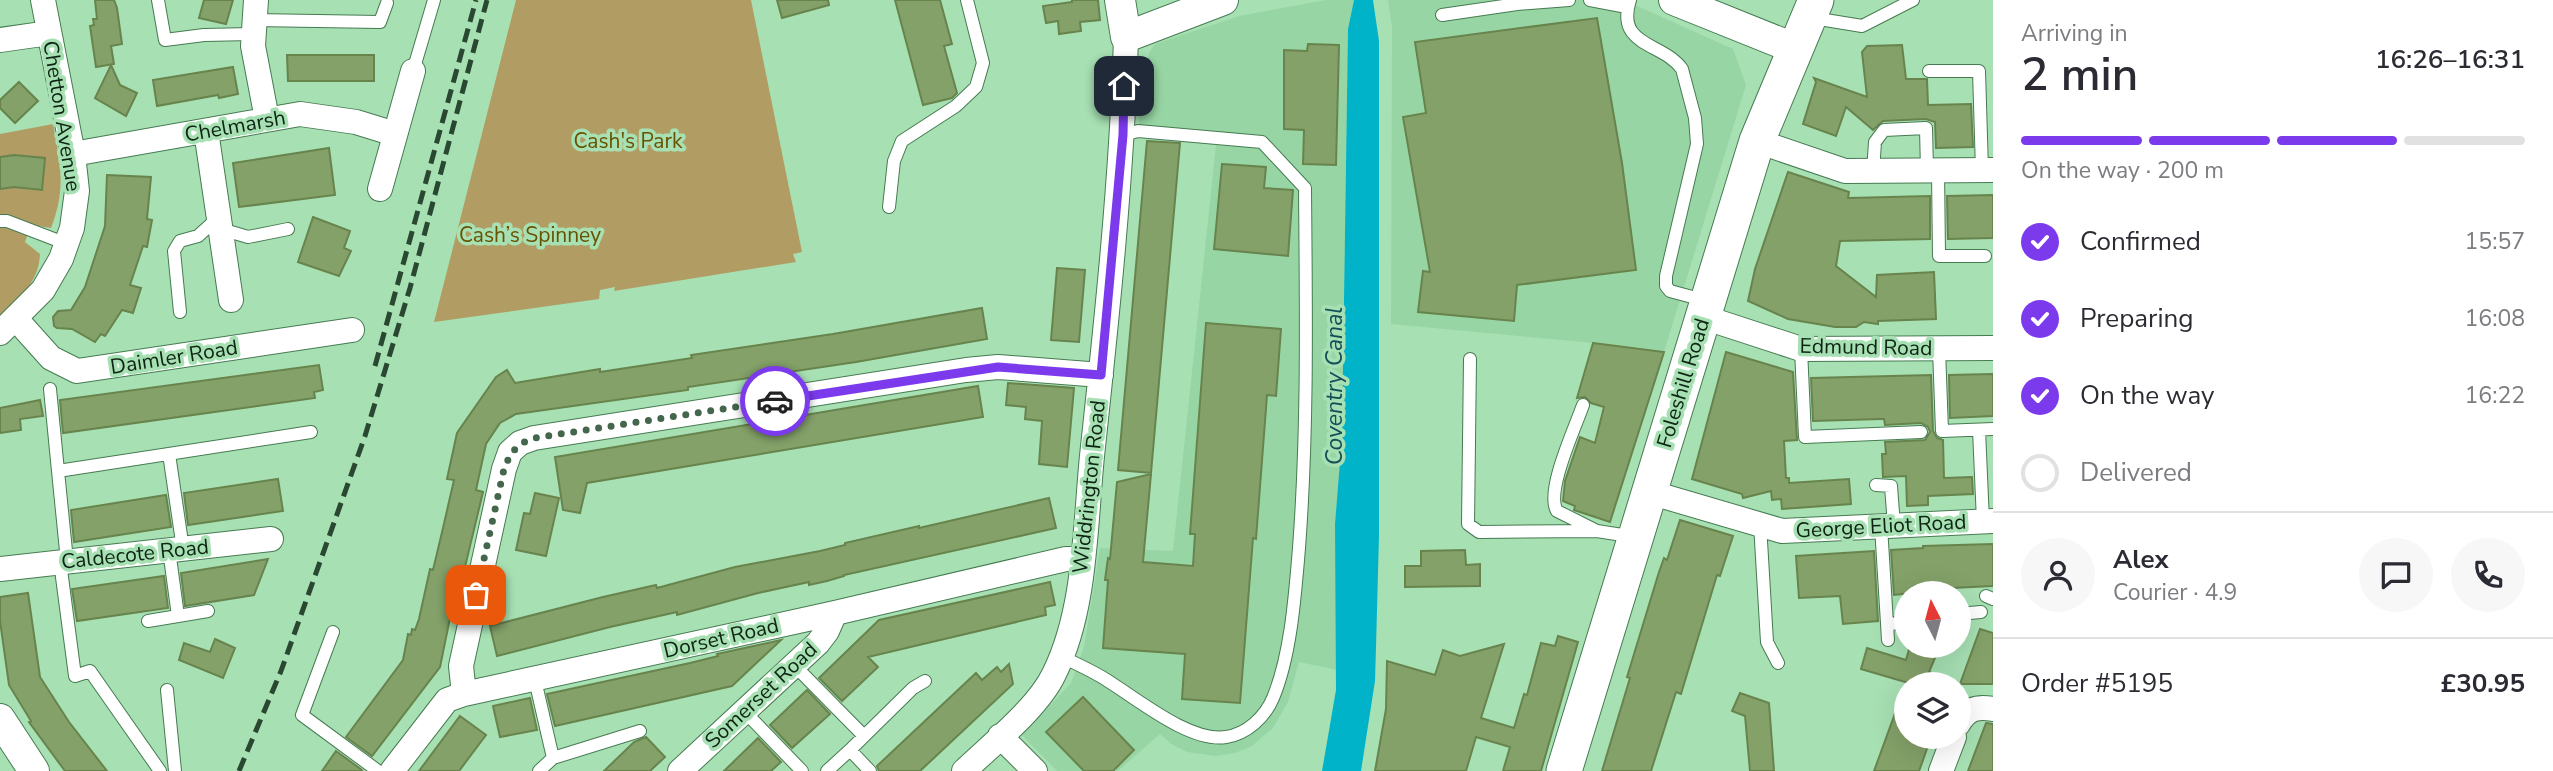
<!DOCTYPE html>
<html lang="en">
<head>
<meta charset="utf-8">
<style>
  :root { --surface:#fff; --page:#f7f7f7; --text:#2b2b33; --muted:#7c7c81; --line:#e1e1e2; --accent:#7c3aed }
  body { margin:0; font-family:"Nunito Sans",sans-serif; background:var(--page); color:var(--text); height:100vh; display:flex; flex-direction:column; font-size:26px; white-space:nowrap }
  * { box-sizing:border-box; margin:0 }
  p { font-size:23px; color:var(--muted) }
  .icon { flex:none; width:38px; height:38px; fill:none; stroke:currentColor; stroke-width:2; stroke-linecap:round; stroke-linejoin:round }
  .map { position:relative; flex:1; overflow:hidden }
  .details { display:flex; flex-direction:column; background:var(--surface); width:560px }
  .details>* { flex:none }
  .needle { width:46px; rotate:354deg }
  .controls { position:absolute; left:1894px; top:581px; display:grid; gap:14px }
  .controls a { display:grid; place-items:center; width:77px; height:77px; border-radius:50%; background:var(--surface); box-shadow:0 7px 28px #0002; font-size:35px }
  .pin { position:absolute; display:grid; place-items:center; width:60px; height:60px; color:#fff; margin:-30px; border-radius:14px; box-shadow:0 4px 10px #0006 }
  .courier { position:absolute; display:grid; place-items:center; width:70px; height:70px; margin:-35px; border:5px solid #7c3aed; border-radius:50%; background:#fff; color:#222; box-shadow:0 2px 9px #0007 }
  .summary em { font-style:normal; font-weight:600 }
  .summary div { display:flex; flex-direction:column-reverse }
  .summary { display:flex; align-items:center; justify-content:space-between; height:119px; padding:0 28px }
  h1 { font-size:46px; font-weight:600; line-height:52px }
  .bar { display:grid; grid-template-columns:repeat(4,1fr); gap:10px 7px; align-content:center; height:84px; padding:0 28px }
  .bar i { height:9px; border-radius:5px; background:var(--line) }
  .bar .on { background:var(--accent) }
  .bar p { grid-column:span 4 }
  .line { display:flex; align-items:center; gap:18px; padding:0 28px; border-top:2px solid var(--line) }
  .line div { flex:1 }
  .round { display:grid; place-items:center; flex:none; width:74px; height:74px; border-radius:37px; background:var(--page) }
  ol { padding:0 28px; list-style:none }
  li { display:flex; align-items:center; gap:21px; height:77px }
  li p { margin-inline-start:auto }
  li .icon { padding:7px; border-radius:50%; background:var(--accent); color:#fff; stroke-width:4 }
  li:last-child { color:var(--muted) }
  li i { width:38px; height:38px; border:4px solid var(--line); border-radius:50% }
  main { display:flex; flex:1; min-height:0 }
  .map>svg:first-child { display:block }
  .built { fill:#97d6a4 }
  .green { fill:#b19d63 }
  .water { fill:#01b3c9 }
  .building { fill:#84a169; stroke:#68844d; stroke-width:2 }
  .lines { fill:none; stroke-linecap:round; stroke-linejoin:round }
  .service-casing { stroke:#467b52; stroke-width:14 }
  .minor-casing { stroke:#467b52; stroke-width:26 }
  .tertiary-casing { stroke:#467b52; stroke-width:32 }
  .secondary-casing { stroke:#467b52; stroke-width:37 }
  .service { stroke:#fff; stroke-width:12 }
  .minor { stroke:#fff; stroke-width:24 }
  .tertiary { stroke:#fff; stroke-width:30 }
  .secondary { stroke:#fff; stroke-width:35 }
  .rail { stroke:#2a4831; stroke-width:5; stroke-dasharray:14 7; stroke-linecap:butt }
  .done { stroke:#44664c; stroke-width:7; stroke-dasharray:0 12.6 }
  .route { stroke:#7c3aed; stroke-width:9 }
  .labels { text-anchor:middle; stroke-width:7; stroke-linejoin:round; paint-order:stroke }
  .street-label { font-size:21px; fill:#0e2514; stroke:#a7e0b3 }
  .park-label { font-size:21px; fill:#685201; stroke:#a7e0b3 }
  .water-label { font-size:23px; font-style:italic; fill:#144f59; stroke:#a7e0b3 }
</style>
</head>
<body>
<main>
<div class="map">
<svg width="1993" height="771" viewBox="0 0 1993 771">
  <rect width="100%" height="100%" fill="#a7e0b3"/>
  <!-- built -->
  <path class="built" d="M1326,0H1354L1348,29L1342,436L1335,524L1337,670L1299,662L1288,702L1273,728L1252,746L1235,753L1216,756L1187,752L1171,744L1160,734L1118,771H1057L1022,735L1071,683L1084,647L1100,548L1173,551L1216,145L1137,137L1147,61L1150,51L1155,44L1239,16Z
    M1388,0H1624L1733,49L1746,85L1664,352L1593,343L1391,324L1392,27Z"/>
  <!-- green -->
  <path class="green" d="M516,0H751L802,252L793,254L796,262L614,291L615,287L600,290L599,299L434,322Z
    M53,124C61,163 66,190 51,228L31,225L25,242L40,254C39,282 19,299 0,318V134Z"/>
  <!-- water -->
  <path class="water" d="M1354,0H1373L1379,41V535L1376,647L1375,681L1361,771H1322L1336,690L1335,524L1342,436L1348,29Z"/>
  <!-- building -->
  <path class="building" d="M95,0H114L117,8L122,44L111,46L114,64L96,67L90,26L94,25L93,19H97Z
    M204,0H233L226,24L199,18Z
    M777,0H828L829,5L782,18Z
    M895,0H940L952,44L944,46L957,93L952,98L923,105Z
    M1072,0H1098L1100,20L1080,22L1081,31L1059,34L1058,21L1046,23L1043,6L1072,2Z
    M1597,18L1622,163L1636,270L1517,285L1514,321L1418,312L1423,271L1430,272L1403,117L1426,113L1415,42Z
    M1308,44L1339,45L1336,165L1303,164L1304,130L1284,129V50L1307,51Z
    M1902,45L1906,79H1927L1928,105L1971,104L1973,147L1936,148L1935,122L1926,119L1883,121L1873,130L1846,107L1836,136L1803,124L1816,82L1814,78L1867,97L1862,52L1867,46Z
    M287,55H374V81H288Z
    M111,65L120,85L137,93L126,116L95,98Z
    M233,67L238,94L219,98L218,95L157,106L153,80Z
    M19,82L38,101L15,123L0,108V100Z
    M1147,141L1180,143L1151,473L1118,470Z
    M329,148L335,195L239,207L233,163Z
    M14,155L45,158L42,190L14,187L0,189V157Z
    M1222,164L1266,167L1264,188L1293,190L1288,256L1214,249Z
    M1788,172L1849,192L1848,198L1930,196V239L1840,241L1836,266L1876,297L1877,275L1934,272L1936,319L1878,321V324L1864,322L1856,327H1835L1788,319L1748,301L1755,269Z
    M107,175L151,177L147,219L152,220L147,247L143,246L130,285L141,288L133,313L122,310L105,336L101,334L95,342L72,329L57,328L54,326L53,317L58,311L71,310L85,287L105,226Z
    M1993,195V238L1948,239L1947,196Z
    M313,217L350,231L344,248L351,251L339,276L298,262Z
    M1057,268L1085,270L1079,342L1051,340Z
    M982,308L987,339L856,362L688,387V390L516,414L500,423L486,444L476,490L483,492L464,571H461L451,613L440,667L372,756L346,737L403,660L408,634L411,635L412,629L415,630L419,619L430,569L433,570L443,528L454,480L447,479L457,433L496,377L507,370L515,383L600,369V372L692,358L691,355L833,334Z
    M1206,323L1281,329L1276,396L1267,395L1256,539L1253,538L1240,703L1182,699L1185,654L1103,648L1108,580H1105L1108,558L1110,559L1117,482L1151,474L1143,562L1193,566L1195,534H1190Z
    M1593,343L1664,352L1610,522L1574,510L1575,506L1563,501L1565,481L1580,437L1595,443L1604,407L1591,403L1585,397L1577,398Z
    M1726,352L1793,372L1797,440L1784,441L1786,478H1789V483L1849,479L1851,504L1782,509L1781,499L1772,500L1771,491L1743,498L1742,494L1692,479Z
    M319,365L323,390L314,392L315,398L63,433L60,400Z
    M1993,374V416L1950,418L1949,375Z
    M1931,375L1933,431L1937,438L1943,440L1944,478L1972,477L1973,494L1928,496V505L1907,506L1906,476L1883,477L1882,454H1886L1885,442L1925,440L1930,432L1928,427L1921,423L1885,425L1884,419H1882L1813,421L1811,378Z
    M1008,383L1074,388L1067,467L1039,464L1042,421L1025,419L1026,407L1006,405Z
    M978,386L983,417L587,483L580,513L563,510L555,457Z
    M40,400L43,416L20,419L21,430L0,433V408Z
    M278,479L283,511L188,525L184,493Z
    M535,493L559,498L546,556L516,550L524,513L530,514Z
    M166,495L171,527L74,542L71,510Z
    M1049,498L1056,528L844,575V576L827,581L809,585V582L758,593L677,615V612L610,627L497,656L490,626L603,597L656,585L657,588L735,567L820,551L845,545V543L919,526V528Z
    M1680,520L1733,536L1720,576L1717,575L1681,694L1676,692L1651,771H1602L1630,678L1627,677L1659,572L1664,558L1667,560Z
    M1993,544V586L1911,590L1912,593L1894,595L1891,550L1923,548V546Z
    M1465,550L1466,565L1480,564V586L1405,587V566H1421V551Z
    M1874,551L1878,621L1843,624L1840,596L1799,598L1796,556Z
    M268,559L254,595L185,606L181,573Z
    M164,576L168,608L77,621L72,589Z
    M1050,582L1055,605L1045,607L1046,615L868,657L878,667L842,701L819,678L879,620Z
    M28,593L40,677L69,722L107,771H65L29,722L31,721L9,685L0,621V597Z
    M1980,629L1993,633V684H1960Z
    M1558,636L1578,642L1541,771H1503L1510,747L1476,737L1466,771H1375L1386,709L1387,661L1435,675L1443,650L1460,656L1504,644L1481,718L1514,728L1524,694L1527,695L1541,643L1555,646Z
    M215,639L235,648L223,678L179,660L184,643L210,652Z
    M781,640L732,686L555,726L547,694L690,663L718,656L717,654Z
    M1910,646H1940L1929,672L1957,682V684H1912L1861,669L1867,648L1906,660Z
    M1009,664L1013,684L920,771H879L877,766L976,673L982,680L997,667L1001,672Z
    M1904,689L1906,690V737H1931L1922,763L1919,771H1874Z
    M807,690L830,714L792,748L770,725Z
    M1740,693L1769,703L1774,771H1750L1745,716L1732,711Z
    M1083,697L1134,750L1113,771H1084L1046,732Z
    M530,698L537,730L500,737L493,706Z
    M460,716L486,735L459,771H419Z
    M1986,723L1993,724V771H1968Z
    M646,737L665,757L650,771H604L634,742Z
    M758,738L781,762L771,771H724Z
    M336,751L362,770L361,771H322Z"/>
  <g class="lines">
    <defs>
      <path id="service" d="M158,0L165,40L204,35L252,34
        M1590,0L1627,7
        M1630,0C1615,47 1663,42 1682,69L1695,118L1697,144L1666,276V286L1670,291L1707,301
        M1442,15L1517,4L1569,0
        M1813,18L1862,26L1913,0
        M253,20L380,22L387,3
        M413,71L434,0
        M1929,71H1979L1982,170
        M1938,171L1939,256H1985
        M1873,172L1875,142L1884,130L1926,128L1927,171
        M889,207L894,161L902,141L956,106L976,87L983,63L967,0
        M0,221H7L67,244
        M221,229L248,237L288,229
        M180,312L174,251L180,241L198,236L219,217
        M1801,349L1805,437L1921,432
        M1939,349L1942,431L1993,429
        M1470,359L1468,524L1479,532L1597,531
        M50,389L58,471
        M1583,405C1575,428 1545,492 1557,511L1597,531L1635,537
        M1979,430L1983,521
        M169,454L183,549
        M1876,485L1891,486L1894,526
        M1760,524L1767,642L1778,663
        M1881,526L1888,640
        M67,561L58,471L311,432
        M60,562L75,676L90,671L160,771
        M1986,596L1993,599
        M1958,614L1981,612
        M178,616L208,611
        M148,621L178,616L169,550
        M1887,624L1906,623
        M333,632L302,715L378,771
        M1062,657C1075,663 1088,669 1100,676C1133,695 1188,743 1226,737C1247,734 1265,717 1273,698C1291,655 1295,595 1299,548C1308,428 1306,308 1305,188L1262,142L1138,131L1123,135
        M794,665L864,736
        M535,680L553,758L539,771
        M167,690L175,771
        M745,712L802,771
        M850,750L913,688L925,681
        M553,758L640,731
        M827,771L850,750L870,771"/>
      <path id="minor" d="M256,0L253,46L267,119
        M0,40L49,33
        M206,131L231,300
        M1757,141L1845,171L1993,170
        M73,154L300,114L356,122L395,134
        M380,189L413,71
        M1703,317L1801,349L1993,348
        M16,319L51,358L77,371L352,330
        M0,333L43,290L61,259L72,228L77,191L73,154L43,0
        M1649,492L1782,531L1993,521
        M0,569L271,539
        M464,694L461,666L504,469L510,452L520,443L534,438L966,370L998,367L1101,375
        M1958,724C1967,709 1976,706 1993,709
        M1000,736L1035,771
        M392,771L447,700L464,694L835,613L1066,559H1082
        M680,771L818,643L827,631L835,613
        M964,771C991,745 1038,708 1054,674C1086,610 1085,526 1092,456C1107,317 1122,177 1126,37
        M1941,771L1954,737"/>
      <path id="tertiary" d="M1120,0L1126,37L1223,0
        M1674,0L1796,49
        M0,719L34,771"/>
      <path id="secondary" d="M1564,771L1757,141L1816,0"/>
    </defs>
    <!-- service casing -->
    <use href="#service" class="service-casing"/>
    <!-- minor casing -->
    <use href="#minor" class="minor-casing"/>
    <!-- tertiary casing -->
    <use href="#tertiary" class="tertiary-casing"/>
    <!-- secondary casing -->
    <use href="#secondary" class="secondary-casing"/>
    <!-- service -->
    <use href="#service" class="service"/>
    <!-- minor -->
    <use href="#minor" class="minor"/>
    <!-- tertiary -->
    <use href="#tertiary" class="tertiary"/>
    <!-- secondary -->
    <use href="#secondary" class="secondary"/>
    <!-- rail -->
    <path class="rail" d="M375,366L476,0
      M239,771L281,671L365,436L410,288L487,0"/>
  </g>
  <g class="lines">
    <!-- done -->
    <path class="done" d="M476,595L504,469C511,451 517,444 534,438L775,401"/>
    <!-- route -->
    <path class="route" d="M775,401L998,367L1101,375L1123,135L1124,86"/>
  </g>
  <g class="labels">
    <!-- street labels -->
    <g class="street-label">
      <text transform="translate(62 116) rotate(81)" y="7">Chetton Avenue</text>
      <text transform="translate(235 126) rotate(-10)" y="7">Chelmarsh</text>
      <text transform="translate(1866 347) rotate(1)" y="7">Edmund Road</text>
      <text transform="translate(174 357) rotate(-9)" y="7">Daimler Road</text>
      <text transform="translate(1683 383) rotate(-73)" y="7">Foleshill Road</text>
      <text transform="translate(1089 487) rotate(-84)" y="7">Widdrington Road</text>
      <text transform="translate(1881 526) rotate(-3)" y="7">George Eliot Road</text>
      <text transform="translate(135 554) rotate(-6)" y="7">Caldecote Road</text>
      <text transform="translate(721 638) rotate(-13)" y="7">Dorset Road</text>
      <text transform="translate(761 695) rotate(-43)" y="7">Somerset Road</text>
    </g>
    <!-- park labels -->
    <g class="park-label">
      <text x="628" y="148">Cash's Park</text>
      <text x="530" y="242">Cash’s Spinney</text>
    </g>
    <!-- water labels -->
    <g class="water-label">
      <text transform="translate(1334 386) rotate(-90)" y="8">Coventry Canal</text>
    </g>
  </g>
</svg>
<div class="controls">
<a><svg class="needle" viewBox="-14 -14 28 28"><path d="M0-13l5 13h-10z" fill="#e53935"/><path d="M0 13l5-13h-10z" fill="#7c7c81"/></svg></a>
<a><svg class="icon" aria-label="layers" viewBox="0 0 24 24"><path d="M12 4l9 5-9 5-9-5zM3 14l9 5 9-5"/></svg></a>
</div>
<div class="pin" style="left:476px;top:595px;background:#ea580c"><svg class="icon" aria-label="bag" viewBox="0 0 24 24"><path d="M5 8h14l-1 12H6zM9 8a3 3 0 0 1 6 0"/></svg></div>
<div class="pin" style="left:1124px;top:86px;background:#1f2937"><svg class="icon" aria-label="home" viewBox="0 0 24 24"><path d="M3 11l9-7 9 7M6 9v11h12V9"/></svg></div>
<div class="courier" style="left:775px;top:401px"><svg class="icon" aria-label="car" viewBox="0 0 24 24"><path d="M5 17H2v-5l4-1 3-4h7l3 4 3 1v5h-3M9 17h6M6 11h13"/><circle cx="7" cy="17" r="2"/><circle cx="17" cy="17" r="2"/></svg></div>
</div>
<section class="details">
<div class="summary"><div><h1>2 min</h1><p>Arriving in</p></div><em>16:26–16:31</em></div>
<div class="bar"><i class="on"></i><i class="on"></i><i class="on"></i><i></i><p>On the way · 200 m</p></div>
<ol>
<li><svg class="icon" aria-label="check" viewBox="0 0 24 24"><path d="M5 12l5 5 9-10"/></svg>Confirmed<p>15:57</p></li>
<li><svg class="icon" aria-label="check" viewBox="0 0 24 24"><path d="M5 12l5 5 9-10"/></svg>Preparing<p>16:08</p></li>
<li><svg class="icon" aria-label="check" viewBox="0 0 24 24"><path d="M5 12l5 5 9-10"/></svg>On the way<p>16:22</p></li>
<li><i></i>Delivered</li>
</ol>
<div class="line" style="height:126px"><a class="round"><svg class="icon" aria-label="person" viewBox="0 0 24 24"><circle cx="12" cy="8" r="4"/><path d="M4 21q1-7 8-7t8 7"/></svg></a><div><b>Alex</b><p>Courier · 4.9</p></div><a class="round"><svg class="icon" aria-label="chat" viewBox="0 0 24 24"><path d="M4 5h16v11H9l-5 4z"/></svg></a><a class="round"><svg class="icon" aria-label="phone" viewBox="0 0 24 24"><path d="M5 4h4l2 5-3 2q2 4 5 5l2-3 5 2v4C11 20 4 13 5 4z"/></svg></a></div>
<div class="line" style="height:91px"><div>Order #5195</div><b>£30.95</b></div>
</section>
</main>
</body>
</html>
